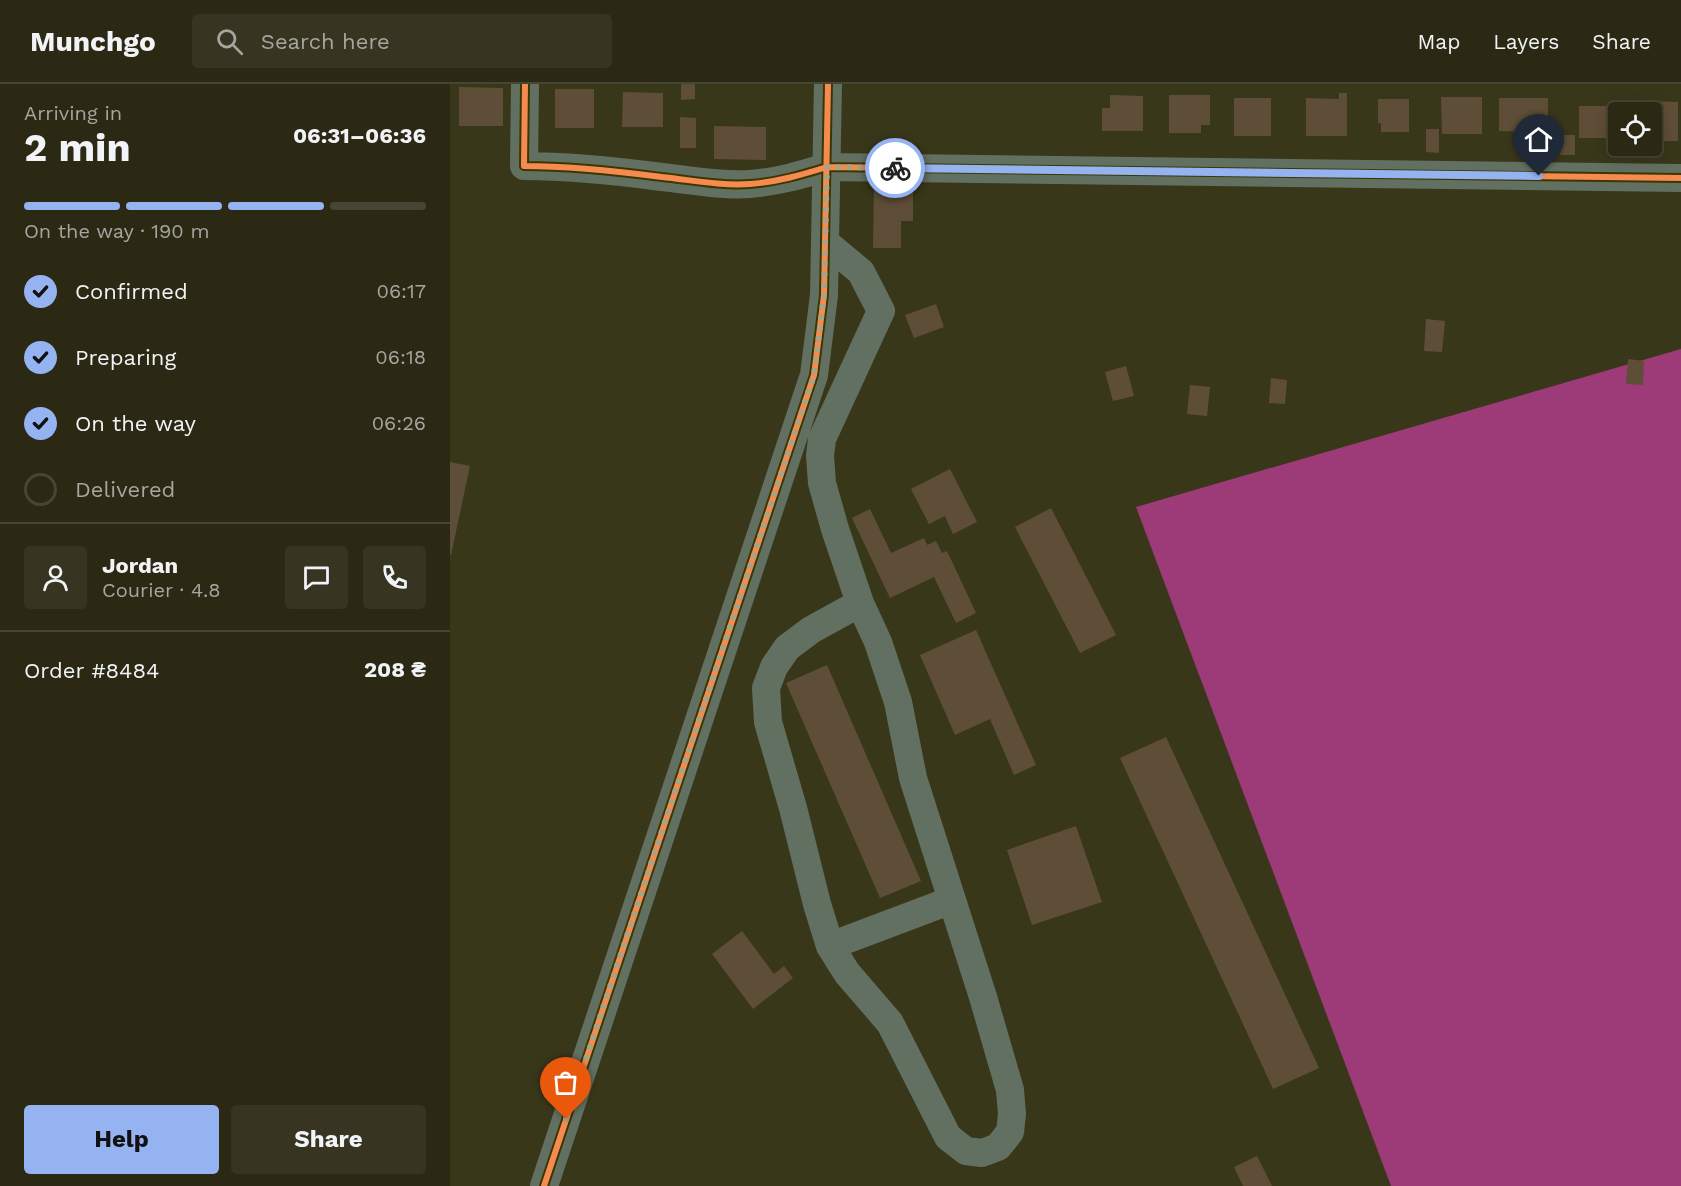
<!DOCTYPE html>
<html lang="en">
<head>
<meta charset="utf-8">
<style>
  :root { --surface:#2b2914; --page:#373522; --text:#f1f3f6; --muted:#a6a6a0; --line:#474534; --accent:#95b2f1 }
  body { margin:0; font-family:"Work Sans",sans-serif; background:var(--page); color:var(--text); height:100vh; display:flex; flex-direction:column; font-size:22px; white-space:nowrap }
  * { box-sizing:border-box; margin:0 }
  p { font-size:20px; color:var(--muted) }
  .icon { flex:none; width:33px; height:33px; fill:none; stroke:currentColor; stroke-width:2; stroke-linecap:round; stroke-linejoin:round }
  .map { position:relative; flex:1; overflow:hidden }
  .side { display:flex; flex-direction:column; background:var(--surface); width:450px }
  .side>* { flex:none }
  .controls { position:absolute; left:1158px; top:18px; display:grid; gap:12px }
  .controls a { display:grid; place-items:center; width:54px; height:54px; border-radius:6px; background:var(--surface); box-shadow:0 3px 15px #0003,0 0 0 2px var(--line); font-size:30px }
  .pin { position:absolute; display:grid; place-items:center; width:51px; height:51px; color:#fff; margin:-62px -26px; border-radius:50% 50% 50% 0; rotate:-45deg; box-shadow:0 0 6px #0007 }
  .pin .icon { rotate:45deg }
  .courier { position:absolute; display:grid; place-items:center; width:60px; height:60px; margin:-30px; border:4px solid #95b2f1; border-radius:50%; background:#fff; color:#222; box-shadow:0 2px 8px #0007 }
  .headline em { font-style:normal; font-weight:700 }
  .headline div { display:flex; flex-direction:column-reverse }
  .headline { display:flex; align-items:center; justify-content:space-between; height:102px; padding:0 24px }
  h1 { font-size:39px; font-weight:700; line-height:45px }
  .bar { display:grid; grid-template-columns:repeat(4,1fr); gap:9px 6px; align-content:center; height:72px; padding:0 24px }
  .bar i { height:8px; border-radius:4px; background:var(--line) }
  .bar .active { background:var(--accent) }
  .bar p { grid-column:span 4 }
  .line { display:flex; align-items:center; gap:15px; padding:0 24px; border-top:2px solid var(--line) }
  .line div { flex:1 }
  .round { display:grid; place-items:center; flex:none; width:63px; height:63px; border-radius:6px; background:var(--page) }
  ol { padding:0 24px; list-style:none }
  li { display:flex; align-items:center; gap:18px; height:66px }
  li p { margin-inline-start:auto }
  li .icon { padding:6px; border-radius:50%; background:var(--accent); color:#111; stroke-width:4 }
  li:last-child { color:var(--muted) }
  li i { width:33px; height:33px; border:3px solid var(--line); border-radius:50% }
  .action { display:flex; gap:12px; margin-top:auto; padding:12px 24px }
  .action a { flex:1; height:69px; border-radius:6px; background:var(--accent); color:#111; font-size:24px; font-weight:700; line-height:69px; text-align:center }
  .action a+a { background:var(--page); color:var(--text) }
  header { display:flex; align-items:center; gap:36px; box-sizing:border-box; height:84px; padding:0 30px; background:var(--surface); border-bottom:2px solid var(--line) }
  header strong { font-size:28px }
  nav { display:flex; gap:33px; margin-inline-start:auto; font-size:21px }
  .search { width:420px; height:54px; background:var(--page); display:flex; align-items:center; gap:15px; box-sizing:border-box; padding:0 21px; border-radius:6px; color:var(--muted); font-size:22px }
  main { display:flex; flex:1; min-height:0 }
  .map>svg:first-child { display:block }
  .forest { fill:#9c3b77 }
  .building { fill:#5f4e37 }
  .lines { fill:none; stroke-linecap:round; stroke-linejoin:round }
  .minor { stroke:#627061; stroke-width:28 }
  .cycleway-casing { stroke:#3c3700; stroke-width:10 }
  .cycleway { stroke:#f68b52; stroke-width:6 }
  .done { stroke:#a5a388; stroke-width:6; stroke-dasharray:0 10.8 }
  .route { stroke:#95b2f1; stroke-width:8 }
</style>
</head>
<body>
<header>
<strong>Munchgo</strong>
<div class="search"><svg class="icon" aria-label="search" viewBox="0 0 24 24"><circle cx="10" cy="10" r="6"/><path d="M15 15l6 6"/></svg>Search here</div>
<nav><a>Map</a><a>Layers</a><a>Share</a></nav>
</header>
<main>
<section class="side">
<div class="headline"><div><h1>2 min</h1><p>Arriving in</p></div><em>06:31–06:36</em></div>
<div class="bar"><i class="active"></i><i class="active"></i><i class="active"></i><i></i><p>On the way · 190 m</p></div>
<ol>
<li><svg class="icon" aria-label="check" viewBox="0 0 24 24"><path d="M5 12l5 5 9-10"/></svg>Confirmed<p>06:17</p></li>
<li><svg class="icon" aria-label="check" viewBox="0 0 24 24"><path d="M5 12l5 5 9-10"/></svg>Preparing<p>06:18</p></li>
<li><svg class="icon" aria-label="check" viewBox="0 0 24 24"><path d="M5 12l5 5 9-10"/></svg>On the way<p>06:26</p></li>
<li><i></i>Delivered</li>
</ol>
<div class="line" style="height:108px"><a class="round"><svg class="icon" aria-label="person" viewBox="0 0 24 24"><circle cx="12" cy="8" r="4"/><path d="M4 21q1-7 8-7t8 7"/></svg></a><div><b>Jordan</b><p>Courier · 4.8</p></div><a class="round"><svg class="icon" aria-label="chat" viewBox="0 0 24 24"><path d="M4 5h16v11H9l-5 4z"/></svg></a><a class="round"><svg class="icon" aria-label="phone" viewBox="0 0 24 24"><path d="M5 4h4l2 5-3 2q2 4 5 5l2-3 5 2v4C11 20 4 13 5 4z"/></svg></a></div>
<div class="line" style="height:78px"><div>Order #8484</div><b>208 ₴</b></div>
<div class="action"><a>Help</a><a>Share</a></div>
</section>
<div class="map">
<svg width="1231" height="1102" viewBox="0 0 1231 1102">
  <rect width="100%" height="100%" fill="#39371a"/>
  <!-- forest -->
  <path class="forest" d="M1231,265V1102H941L686,423Z"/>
  <!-- building -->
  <path class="building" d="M231,0H245V15L231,16Z
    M9,3L53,4V42H9Z
    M105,5H144V44H105Z
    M173,8L213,9V43H172Z
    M889,9H897V52H856V14L889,15Z
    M660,11L693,12V47H652V24H660Z
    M719,11H760V41H751V49H719Z
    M991,13H1032V50H992Z
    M784,14H821V52H784Z
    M1049,14H1098V48L1049,47Z
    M928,15H959V48H931V39H928Z
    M1194,17L1228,18V57H1202V28H1194Z
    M1129,22H1169L1168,54H1129Z
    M230,33L246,34V64H230Z
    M264,42L316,43V76L264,75Z
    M976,45H989V69L976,68Z
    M1109,51H1125V71H1109Z
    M424,99H463V137H451V164H423Z
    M486,220L494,243L464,254L455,231Z
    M976,235L995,237L992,268L974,267Z
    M1178,275L1194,277L1193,301L1176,300Z
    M676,282L684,312L663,317L655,288Z
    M821,294L837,296L835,320L819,319Z
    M740,301L760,303L757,332L737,330Z
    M0,378L20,382L1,471H0Z
    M500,385L527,438L503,450L495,432L479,440L461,405Z
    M601,424L666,551L630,569L565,443Z
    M420,425L441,469L474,454L477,461L486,457L492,469L497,467L526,529L506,539L484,493L440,514L402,434Z
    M526,546L586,681L564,691L540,635L505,651L470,571Z
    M377,581L471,797L430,814L336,599Z
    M716,653L869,984L823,1005L670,674Z
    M626,742L652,818L582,841L557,766Z
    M292,847L324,890L334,882L343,894L303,925L262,870Z
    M807,1072L822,1102H793L784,1083Z"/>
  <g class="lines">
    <!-- minor -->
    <path class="minor" d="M75,0L74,82C121,82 166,87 212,93C241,96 270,102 300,100C327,98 351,91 377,83L1231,94
      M375,158L411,188L431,227L372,355L370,372L372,399L385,445L410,519L428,558L448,618L463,694L533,913L560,1006L562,1030L560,1048L548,1063L532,1069L516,1067L498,1053L440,939L397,889L380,862L367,820L343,724L318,638L316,604L324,583L337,564L361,546L410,519
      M380,862L502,816
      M94,1102L364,291L374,211L378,0"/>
    <defs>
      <path id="cycleway" d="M75,0L74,82C121,82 166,87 212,93C241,96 270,102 300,100C327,98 351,91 377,83L1231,94
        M94,1102L364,291L374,211L378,0"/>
    </defs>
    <!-- cycleway casing -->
    <use href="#cycleway" class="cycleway-casing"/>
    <!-- cycleway -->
    <use href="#cycleway" class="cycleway"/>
  </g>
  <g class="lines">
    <!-- done -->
    <path class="done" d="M116,1035L364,291L374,211L377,83L445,84"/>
    <!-- route -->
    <path class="route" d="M445,84L1089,92"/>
  </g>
</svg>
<div class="controls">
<a><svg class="icon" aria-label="locate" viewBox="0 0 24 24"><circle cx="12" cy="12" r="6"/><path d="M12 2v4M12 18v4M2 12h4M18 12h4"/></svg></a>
</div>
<div class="pin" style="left:116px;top:1035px;background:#ea580c"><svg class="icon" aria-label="bag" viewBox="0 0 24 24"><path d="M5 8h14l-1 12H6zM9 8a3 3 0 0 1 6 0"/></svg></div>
<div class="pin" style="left:1089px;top:92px;background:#1f2937"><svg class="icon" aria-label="home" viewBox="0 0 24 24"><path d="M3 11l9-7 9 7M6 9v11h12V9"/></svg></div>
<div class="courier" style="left:445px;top:84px"><svg class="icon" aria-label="bike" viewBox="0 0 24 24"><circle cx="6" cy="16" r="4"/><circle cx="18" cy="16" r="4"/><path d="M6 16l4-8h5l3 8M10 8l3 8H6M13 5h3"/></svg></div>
</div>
</main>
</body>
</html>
